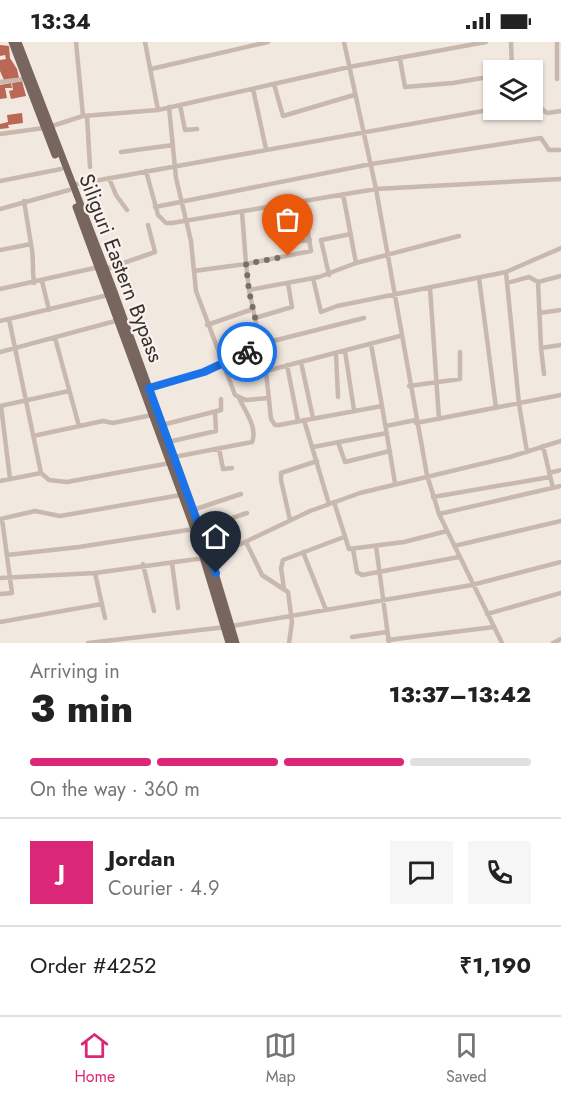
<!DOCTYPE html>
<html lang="en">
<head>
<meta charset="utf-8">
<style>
  :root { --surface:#fff; --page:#f6f6f6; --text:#222; --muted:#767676; --line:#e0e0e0; --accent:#db2777 }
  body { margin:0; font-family:Jost,sans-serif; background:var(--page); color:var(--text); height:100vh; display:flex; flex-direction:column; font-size:22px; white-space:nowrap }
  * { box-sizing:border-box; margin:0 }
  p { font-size:20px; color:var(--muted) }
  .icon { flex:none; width:33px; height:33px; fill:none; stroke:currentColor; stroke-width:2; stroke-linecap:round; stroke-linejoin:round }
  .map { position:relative; height:601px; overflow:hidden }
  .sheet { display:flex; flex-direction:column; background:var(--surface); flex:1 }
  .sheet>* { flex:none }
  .controls { position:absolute; left:483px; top:18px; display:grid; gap:12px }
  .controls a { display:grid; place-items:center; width:60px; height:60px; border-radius:0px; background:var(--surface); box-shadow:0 2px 4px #0004; font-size:30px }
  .pin { position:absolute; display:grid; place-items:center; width:51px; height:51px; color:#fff; margin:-62px -26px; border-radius:50% 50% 50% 0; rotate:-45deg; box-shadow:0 0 6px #0007 }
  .pin .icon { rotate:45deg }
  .courier { position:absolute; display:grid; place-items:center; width:60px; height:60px; margin:-30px; border:4px solid #1a73e8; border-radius:50%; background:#fff; color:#222; box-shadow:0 2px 8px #0007 }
  .head em { font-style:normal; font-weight:800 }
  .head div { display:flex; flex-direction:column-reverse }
  .head { display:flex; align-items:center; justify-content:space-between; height:102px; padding:0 30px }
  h1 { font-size:39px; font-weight:800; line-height:45px }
  .bar { display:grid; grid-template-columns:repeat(4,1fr); gap:9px 6px; align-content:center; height:72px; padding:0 30px }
  .bar i { height:8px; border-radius:4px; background:var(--line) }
  .bar .on { background:var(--accent) }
  .bar p { grid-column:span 4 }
  .line { display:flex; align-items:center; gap:15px; padding:0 30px; border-top:2px solid var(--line) }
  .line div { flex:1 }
  .round { display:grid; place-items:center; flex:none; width:63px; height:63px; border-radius:0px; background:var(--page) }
  .status { display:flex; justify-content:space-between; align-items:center; height:42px; padding:0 30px; background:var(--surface); direction:ltr }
  .status svg { height:16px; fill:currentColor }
  .tabs { display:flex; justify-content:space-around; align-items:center; height:84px; border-top:2px solid var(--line); background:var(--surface); font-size:16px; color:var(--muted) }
  .tabs a { display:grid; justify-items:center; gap:3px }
  .tabs .on { color:var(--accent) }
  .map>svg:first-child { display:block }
  .building { fill:#ba6755 }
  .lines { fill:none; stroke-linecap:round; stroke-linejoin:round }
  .minor { stroke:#c8b8ad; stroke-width:4.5 }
  .primary { stroke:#78655e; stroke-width:7 }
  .done { stroke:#786f6a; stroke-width:6; stroke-dasharray:0 10.8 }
  .route { stroke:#1a73e8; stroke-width:8 }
  .labels { text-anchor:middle; stroke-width:4.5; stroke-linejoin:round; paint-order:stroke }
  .street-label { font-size:21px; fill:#372e2b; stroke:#f9f2ed }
</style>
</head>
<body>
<div class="status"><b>13:34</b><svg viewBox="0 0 49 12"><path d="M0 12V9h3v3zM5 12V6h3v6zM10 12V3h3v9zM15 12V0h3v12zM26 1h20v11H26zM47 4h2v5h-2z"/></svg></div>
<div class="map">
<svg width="561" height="601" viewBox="0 0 561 601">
  <rect width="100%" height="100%" fill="#f1e8e0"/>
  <!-- building -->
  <path class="building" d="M0,3L9,4L10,16L17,27L19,36L4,38L0,29V18L6,17L5,13L0,14Z
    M22,39L26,54L11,57L9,49L13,48L12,41Z
    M11,41L12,46H5L7,56L0,57V43Z
    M22,71L23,81L8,83L9,86L0,87V82L8,80L7,73Z"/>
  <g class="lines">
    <!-- minor -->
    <path class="minor" d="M76,0L83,74
      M145,0L158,68
      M344,0L376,147L427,433L439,472L502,601
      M511,0L512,28
      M557,0V37
      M400,17L405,45L453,41L494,34
      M151,27L268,0
      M0,40L25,37
      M274,42L283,74L354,53
      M253,47L266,107
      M180,63L185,88L197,87
      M169,65L176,136L191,199L196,249L235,353L246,358L269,356
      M532,67L541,66L547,71L561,69
      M87,74L90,125
      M49,85L83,74L158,68L349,25L486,0
      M0,92L44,86
      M121,110L173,103
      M146,129L158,173L166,181H172L376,147L561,137
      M109,136L116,153L127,168
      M0,139L61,127
      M72,143L494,67
      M343,152L356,221
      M303,159L311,209L246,222L249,248L266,329L271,377L275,383H279L382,364L395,441
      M277,164L283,201L310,198
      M155,165L371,122L541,96L549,108H561
      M0,167L69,148
      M31,202C34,215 32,227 34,241
      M0,208L31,202L24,159
      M106,227L155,210L148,183
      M194,229L246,222L242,170
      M506,230L561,206
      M329,233L321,198L351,192
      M313,236L321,270L337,264L506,230L519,362L527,410
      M479,236L496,366
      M42,239L49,268
      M538,240L541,306L561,303
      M507,241L529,235L538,240L561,234
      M430,246L439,377
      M0,247L99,225
      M249,248L319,235L356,221L459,194
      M539,271L561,268
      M255,276L292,265L288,241
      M9,277L41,431
      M0,279L108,253
      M207,283L253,267
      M55,296L79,384
      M371,302L382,364
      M541,306L544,332
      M345,309L354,368
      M0,310L119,278
      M336,312L338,355
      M301,320L313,376
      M287,323L298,379
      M266,329L400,294
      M409,344L460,337V310
      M149,347L204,330L261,302L364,276
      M0,364L69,349
      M1,364L10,437
      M304,378L329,462
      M416,381L561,353
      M162,383L221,368V357
      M386,384L416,378
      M33,394L103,379L113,381L152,373
      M168,400L216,389L215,370
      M338,400L345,420L390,409
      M543,404L553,446
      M313,405L387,391
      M219,406L223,427L232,426
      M174,415L252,400C258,386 245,369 239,356
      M549,431L561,428
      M0,439L41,431L49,438L67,440L170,421
      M433,455L550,435
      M334,460L349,507L404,500L447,489
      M193,468L241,452
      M439,472L561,444
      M0,477L35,469L60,474L181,453
      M290,478L281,438V431L317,419
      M200,487L247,471
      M246,500L262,533L288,550L292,580L289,601
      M376,504L389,601
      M454,504L561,479
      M353,507L357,530L362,533L459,515
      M303,510L326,568
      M7,513L79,505L194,487
      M172,521L178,566
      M143,522L154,569
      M95,531L105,576
      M0,536L95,531L204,516L241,502L310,469L360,451L510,415L561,399
      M284,547L281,526L283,518L344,495
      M0,552L12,551L2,477
      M487,572L561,551
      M0,580L102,562
      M232,584L472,543L561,520
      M352,595L387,590
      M388,598L494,585
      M88,601L226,585
      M553,601L561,597"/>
    <!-- primary -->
    <path class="primary" d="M12,0L55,113
      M18,0L112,244L210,514L236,601
      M76,165L197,495L229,601"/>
  </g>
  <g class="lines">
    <!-- done -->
    <path class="done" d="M247,310L261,302L249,249L246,222L288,214"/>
    <!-- route -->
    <path class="route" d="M216,531L149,346L204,330L247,310"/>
  </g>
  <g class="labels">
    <!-- street labels -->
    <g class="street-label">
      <text transform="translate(121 226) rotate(69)" y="7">Siliguri Eastern Bypass</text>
    </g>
  </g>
</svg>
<div class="controls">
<a><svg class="icon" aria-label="layers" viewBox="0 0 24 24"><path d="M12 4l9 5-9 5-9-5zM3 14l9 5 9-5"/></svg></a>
</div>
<div class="pin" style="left:288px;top:214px;background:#ea580c"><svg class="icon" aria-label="bag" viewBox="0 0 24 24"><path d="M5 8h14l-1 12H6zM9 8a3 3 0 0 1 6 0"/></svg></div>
<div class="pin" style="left:216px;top:531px;background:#1f2937"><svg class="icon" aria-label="home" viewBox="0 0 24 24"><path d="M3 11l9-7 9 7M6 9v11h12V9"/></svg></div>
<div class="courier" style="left:247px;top:310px"><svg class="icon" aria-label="bike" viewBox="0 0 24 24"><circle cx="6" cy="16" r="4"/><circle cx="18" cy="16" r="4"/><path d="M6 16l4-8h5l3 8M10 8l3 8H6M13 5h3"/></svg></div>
</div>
<section class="sheet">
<div class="head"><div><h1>3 min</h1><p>Arriving in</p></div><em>13:37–13:42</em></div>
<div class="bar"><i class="on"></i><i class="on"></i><i class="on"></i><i></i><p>On the way · 360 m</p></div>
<div class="line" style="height:108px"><b class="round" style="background:var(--accent);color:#fff">J</b><div><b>Jordan</b><p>Courier · 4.9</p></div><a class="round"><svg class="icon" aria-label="chat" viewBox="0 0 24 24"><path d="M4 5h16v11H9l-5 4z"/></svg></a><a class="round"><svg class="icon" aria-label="phone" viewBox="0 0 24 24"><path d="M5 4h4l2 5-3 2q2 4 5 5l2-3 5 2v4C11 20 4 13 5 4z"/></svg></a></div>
<div class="line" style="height:78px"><div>Order #4252</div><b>₹1,190</b></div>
</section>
<nav class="tabs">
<a class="on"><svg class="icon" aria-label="home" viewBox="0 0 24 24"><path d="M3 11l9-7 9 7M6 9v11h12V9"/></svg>Home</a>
<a><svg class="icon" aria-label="map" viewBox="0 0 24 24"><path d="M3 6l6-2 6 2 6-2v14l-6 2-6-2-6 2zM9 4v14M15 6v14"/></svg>Map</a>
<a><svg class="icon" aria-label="saved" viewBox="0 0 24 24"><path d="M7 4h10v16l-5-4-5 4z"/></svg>Saved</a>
</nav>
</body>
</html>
